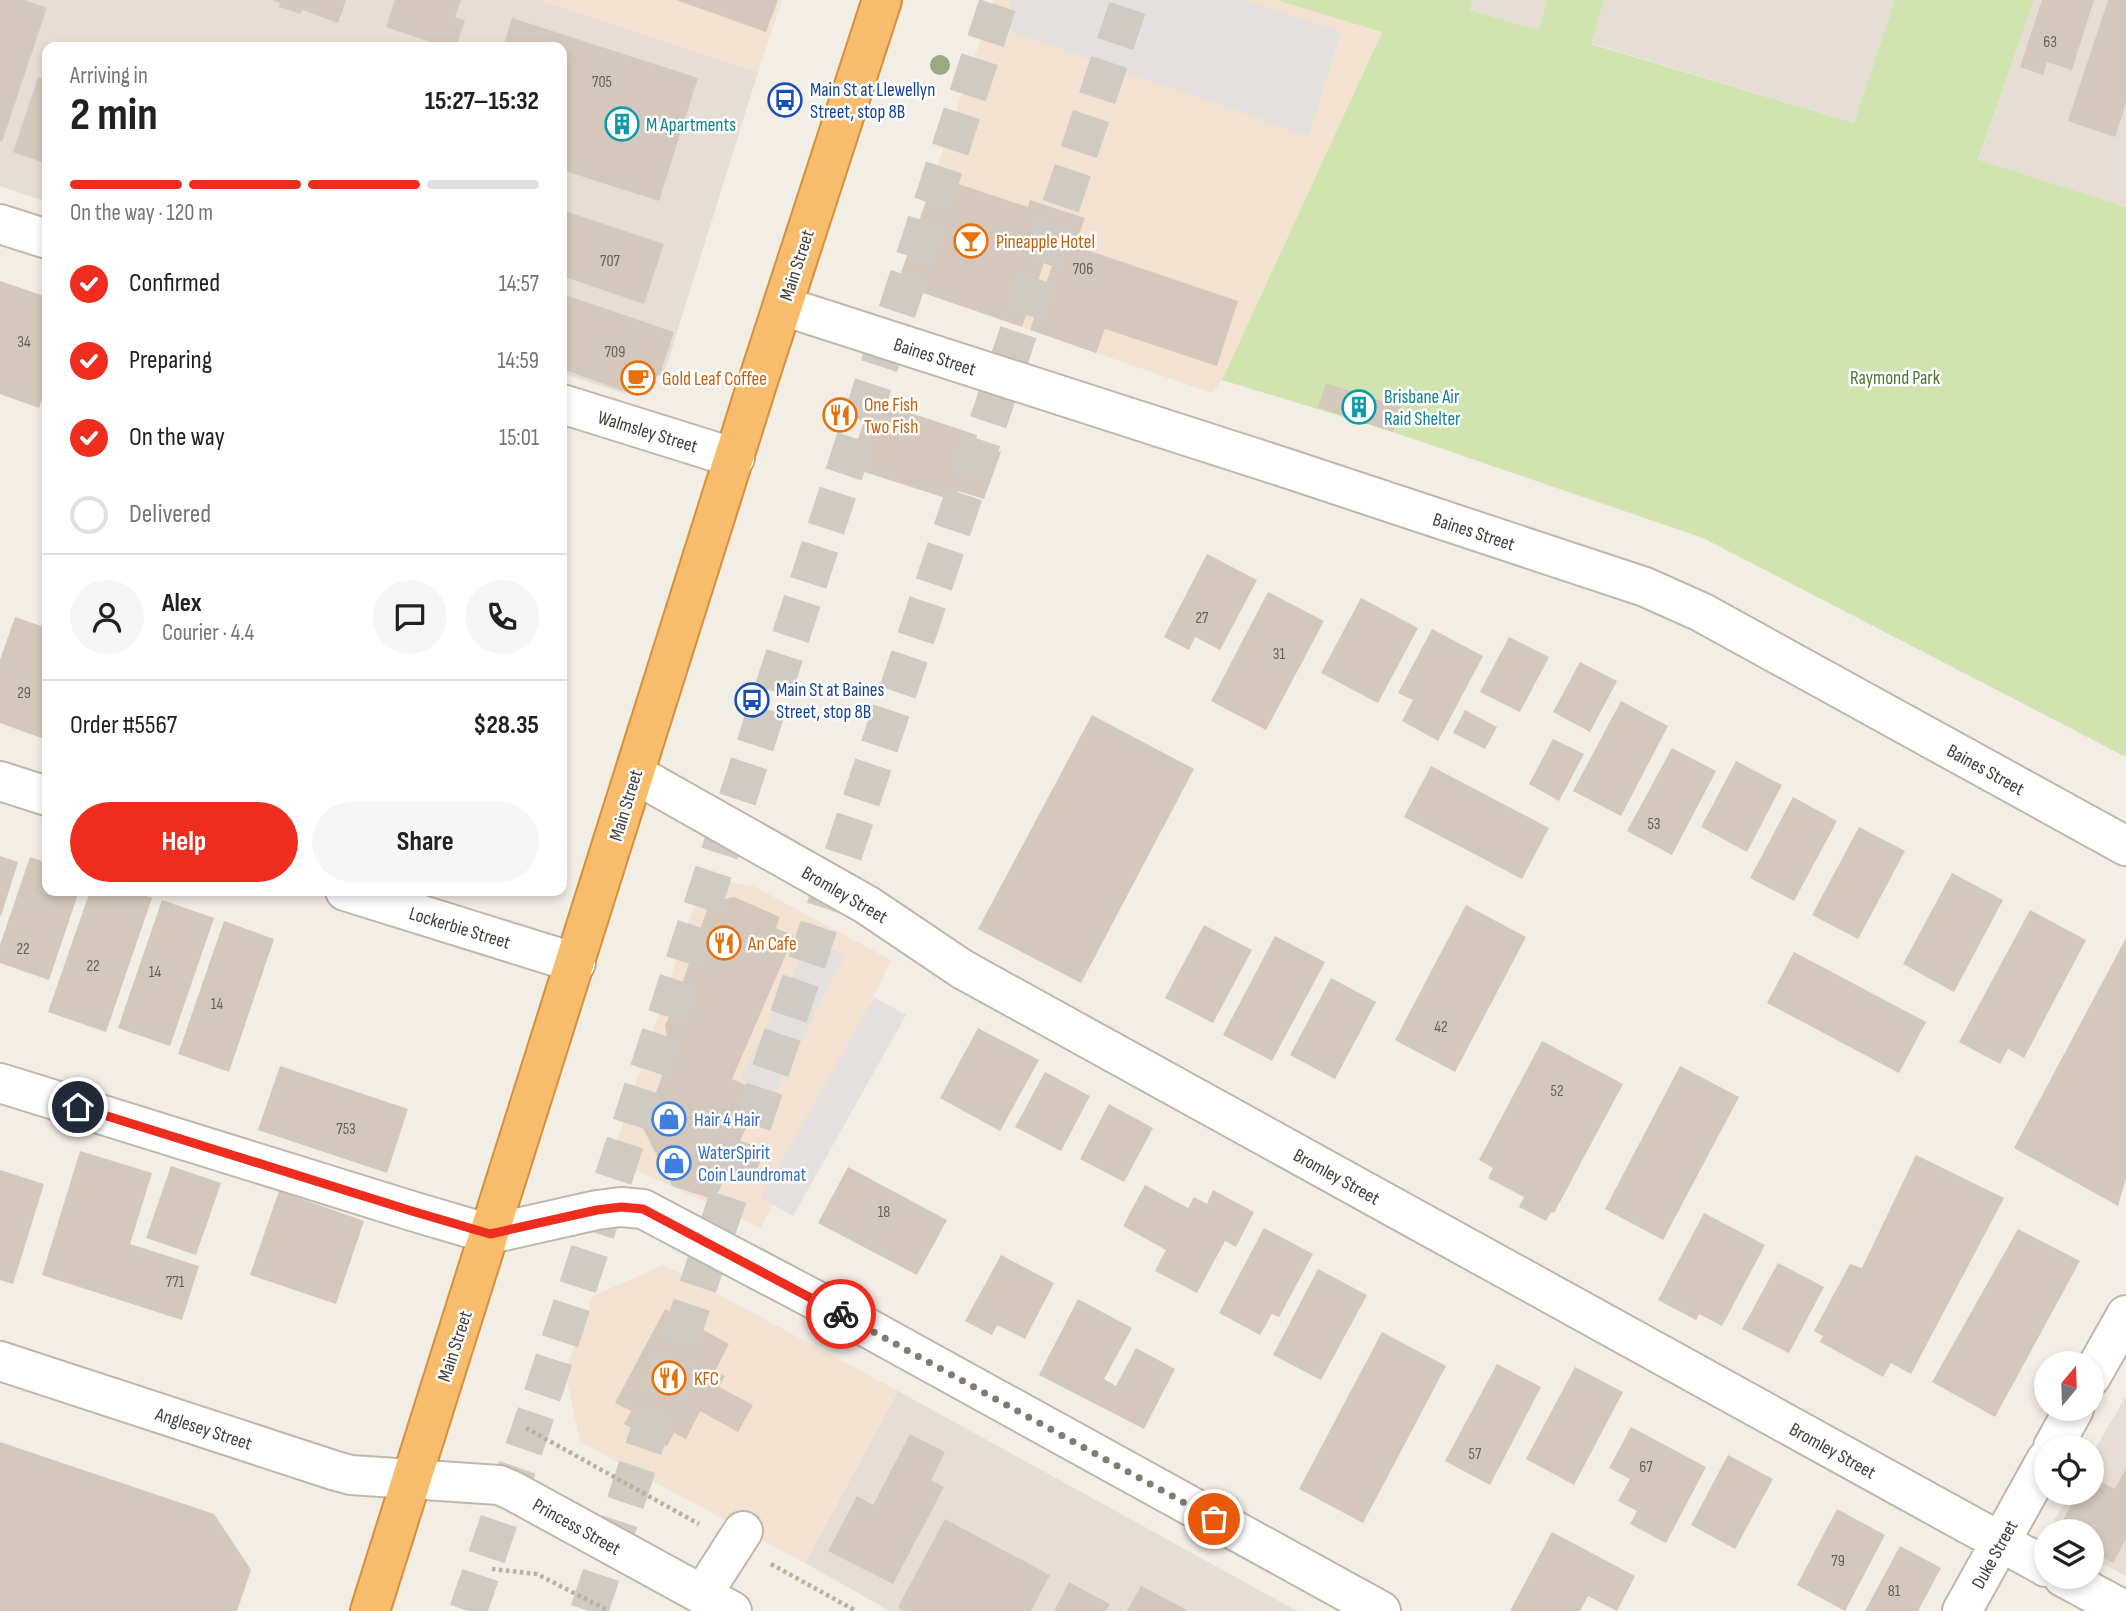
<!DOCTYPE html>
<html lang="en">
<head>
<meta charset="utf-8">
<style>
  :root { --surface:#fff; --page:#f6f6f6; --text:#202124; --muted:#757577; --line:#e0e0e0; --accent:#ef2d1f }
  body { margin:0; font-family:"Sofia Sans Condensed",sans-serif; background:var(--page); color:var(--text); height:100vh; display:flex; flex-direction:column; font-size:26px; white-space:nowrap }
  * { box-sizing:border-box; margin:0 }
  p { font-size:23px; color:var(--muted) }
  .icon { flex:none; width:38px; height:38px; fill:none; stroke:currentColor; stroke-width:2; stroke-linecap:round; stroke-linejoin:round }
  .map { position:relative; flex:1; overflow:hidden }
  .drawer { position:absolute; left:42px; top:42px; width:525px; height:854px; display:flex; flex-direction:column; background:var(--surface); border-radius:14px; box-shadow:0 4px 10px #0003 }
  .drawer>* { flex:none }
  .needle { width:46px; rotate:19deg }
  .tools { position:absolute; left:2034px; top:1351px; display:grid; gap:14px }
  .tools a { display:grid; place-items:center; width:70px; height:70px; border-radius:50%; background:var(--surface); box-shadow:0 4px 10px #0003; font-size:35px }
  .pin { position:absolute; display:grid; place-items:center; width:60px; height:60px; color:#fff; margin:-30px; border:4px solid #fff; border-radius:50%; box-shadow:0 2px 7px #0007 }
  .courier { position:absolute; display:grid; place-items:center; width:70px; height:70px; margin:-35px; border:5px solid #ef2d1f; border-radius:50%; background:#fff; color:#222; box-shadow:0 2px 9px #0007 }
  .summary em { font-style:normal; font-weight:700 }
  .summary div { display:flex; flex-direction:column-reverse }
  .summary { display:flex; align-items:center; justify-content:space-between; height:119px; padding:0 28px }
  h1 { font-size:46px; font-weight:700; line-height:52px }
  .bar { display:grid; grid-template-columns:repeat(4,1fr); gap:10px 7px; align-content:center; height:84px; padding:0 28px }
  .bar i { height:9px; border-radius:5px; background:var(--line) }
  .bar .active { background:var(--accent) }
  .bar p { grid-column:span 4 }
  .line { display:flex; align-items:center; gap:18px; padding:0 28px; border-top:2px solid var(--line) }
  .line div { flex:1 }
  .round { display:grid; place-items:center; flex:none; width:74px; height:74px; border-radius:37px; background:var(--page) }
  ol { padding:0 28px; list-style:none }
  li { display:flex; align-items:center; gap:21px; height:77px }
  li p { margin-inline-start:auto }
  li .icon { padding:7px; border-radius:50%; background:var(--accent); color:#fff; stroke-width:4 }
  li:last-child { color:var(--muted) }
  li i { width:38px; height:38px; border:4px solid var(--line); border-radius:50% }
  .action { display:flex; gap:14px; margin-top:auto; padding:14px 28px }
  .action a { flex:1; height:80px; border-radius:42px; background:var(--accent); color:#fff; font-size:28px; font-weight:700; line-height:80px; text-align:center }
  .action a+a { background:var(--page); color:var(--text) }
  .map>svg:first-child { display:block }
  .residential { fill:#e6ded4 }
  .commercial { fill:#f3e2d1 }
  .green { fill:#d1e4b0 }
  .parking { fill:#e3e0dd }
  .building { fill:#d3c8bb }
  .lines { fill:none; stroke-linecap:round; stroke-linejoin:round }
  .highway-tunnel { stroke:#cfcac2; stroke-width:38; stroke-dasharray:38 19; stroke-linecap:butt }
  .minor-casing { stroke:#c0b7ac; stroke-width:42 }
  .highway-casing { stroke:#d5903c; stroke-width:42 }
  .path { stroke:#beae9a; stroke-width:4.5; stroke-dasharray:3.5 3.5; stroke-linecap:butt }
  .minor { stroke:#fff; stroke-width:38 }
  .highway { stroke:#f7bc6c; stroke-width:38 }
  .tree { fill:#97aa7f }
  .done { stroke:#817b73; stroke-width:7; stroke-dasharray:0 12.6 }
  .route { stroke:#ef2d1f; stroke-width:9 }
  .labels { text-anchor:middle; stroke-width:5; stroke-linejoin:round; paint-order:stroke }
  .number-label { font-size:16px; fill:#686056 }
  .transit-label { font-size:19px; fill:#164399; stroke:#fff; text-anchor:start }
  .culture-label { font-size:19px; fill:#0d838f; stroke:#fff; text-anchor:start }
  .food-label { font-size:19px; fill:#c56008; stroke:#fff; text-anchor:start }
  .street-label { font-size:19px; fill:#443d35; stroke:#fff }
  .park-label { font-size:19px; fill:#4d732c; stroke:#fff }
  .shop-label { font-size:19px; fill:#366cbe; stroke:#fff; text-anchor:start }
</style>
</head>
<body>
<div class="map">
<svg width="2126" height="1611" viewBox="0 0 2126 1611">
  <rect width="100%" height="100%" fill="#f2ede5"/>
  <!-- residential -->
  <path class="residential" d="M0,0H540L758,72L664,374L625,394L562,373V47H47V202L0,186Z
    M1473,0H1548L1538,30L1470,10Z
    M1604,0H1895L1854,123L1590,43Z
    M2034,0H2126V207L1978,161Z
    M898,1391L1297,1611H890L805,1563Z
    M2126,1396V1576L2091,1557V1531H2048L2070,1493H2091V1456Z"/>
  <!-- commercial -->
  <path class="commercial" d="M540,0H782L758,72Z
    M994,0H1276L1382,31L1222,380L1212,393L906,287L901,273Z
    M722,881L755,887L891,960L761,1228L626,1165L617,1142L693,909Z
    M664,1265L898,1391L805,1563L580,1442L565,1371L593,1296Z"/>
  <!-- green -->
  <path class="green" d="M1276,0H1473L1470,10L1538,30L1548,0H1604L1591,44L1854,123L1895,0H2034L1978,160L2126,207V757L1703,538L1393,432L1222,380L1382,32Z"/>
  <!-- parking -->
  <path class="parking" d="M1012,0H1241L1341,32L1309,136L1003,29Z
    M811,938L845,956L774,1095L740,1078Z
    M874,997L906,1015L793,1216L761,1198Z"/>
  <!-- building -->
  <path class="building" d="M0,0H25L47,8L2,142L0,141Z
    M273,0H346L338,23L302,10L301,14L279,7L280,3Z
    M395,0H461L455,17L465,20L456,47H432L433,43L386,27Z
    M676,0H778L766,32Z
    M2042,0H2094L2072,70L2047,62L2043,75L2020,67Z
    M2108,0H2126V103L2115,137L2068,121Z
    M512,18L698,78L659,201L562,170V47H503Z
    M38,77L47,81V164L13,152Z
    M935,176L1028,207L1030,200L1085,218L1075,246L1238,301L1217,366L1105,329L1096,353L1030,330L1052,266L1044,263L1022,327L906,287L901,273Z
    M562,210L664,244L644,304L562,276Z
    M0,281L47,297V385L39,408L0,394Z
    M562,294L674,332L660,374L626,392L562,369Z
    M1326,383L1401,407L1393,432L1318,408Z
    M871,400L977,435L975,443L1001,452L984,499L958,491L955,501L849,467Z
    M1207,554L1257,580L1220,650L1195,637L1189,650L1164,637Z
    M1268,592L1324,621L1266,730L1211,701Z
    M1361,598L1418,628L1378,703L1321,673Z
    M15,617L47,628V740L0,723V660Z
    M1432,629L1483,656L1438,741L1402,721L1413,700L1398,693Z
    M1509,637L1549,657L1520,712L1480,692Z
    M1580,662L1617,681L1590,732L1553,712Z
    M1621,701L1668,726L1621,816L1573,791Z
    M1465,710L1497,727L1485,749L1453,733Z
    M1092,715L1194,769L1081,983L978,929Z
    M1553,739L1584,754L1559,801L1529,784Z
    M1672,748L1716,771L1672,855L1627,831Z
    M1736,761L1782,785L1747,852L1701,827Z
    M1431,766L1549,828L1522,879L1404,817Z
    M1793,797L1837,821L1794,901L1750,878Z
    M1859,827L1905,851L1858,939L1812,915Z
    M0,856L18,862L1,916H0Z
    M30,857L47,863V891H79L49,980L0,963V945Z
    M1952,873L2003,900L1954,992L1903,964Z
    M90,891H131L152,898L106,1032L48,1012Z
    M734,897L780,917L776,928L794,936L732,1079L761,1092L719,1191L709,1198L672,1186L643,1128L670,1054L665,1025L675,1006L709,903Z
    M162,900L214,918L170,1046L118,1028Z
    M1466,905L1526,937L1455,1072L1395,1040Z
    M2030,910L2086,940L2024,1058L2008,1049L2000,1064L1959,1042Z
    M224,921L274,939L229,1072L178,1054Z
    M1204,925L1252,950L1213,1023L1165,998Z
    M1275,936L1325,962L1272,1061L1223,1035Z
    M2126,938V1178L2118,1206L2014,1148Z
    M1794,952L1926,1022L1899,1073L1767,1003Z
    M1331,978L1376,1002L1335,1079L1290,1055Z
    M978,1028L1039,1060L1000,1131L940,1098Z
    M1542,1041L1623,1084L1554,1213L1551,1212L1546,1221L1519,1207L1524,1197L1488,1178L1493,1168L1479,1160Z
    M280,1066L408,1109L387,1173L258,1130Z
    M1680,1066L1739,1097L1663,1240L1605,1209Z
    M1045,1072L1090,1096L1061,1151L1015,1127Z
    M1109,1104L1153,1128L1124,1182L1080,1159Z
    M80,1151L152,1173L130,1244L199,1266L182,1320L42,1275Z
    M1916,1155L2004,1198L1911,1374L1891,1363L1883,1377L1820,1342L1823,1336L1814,1331L1850,1264L1862,1268Z
    M171,1166L221,1183L196,1255L146,1238Z
    M848,1167L947,1220L917,1275L818,1223Z
    M0,1170L44,1184L13,1284L0,1280Z
    M1145,1185L1188,1208L1194,1197L1207,1204L1213,1190L1254,1212L1236,1247L1225,1241L1197,1293L1155,1271L1166,1250L1123,1226Z
    M279,1191L364,1221L336,1304L250,1275Z
    M1704,1213L1765,1245L1722,1326L1699,1314L1696,1320L1658,1300Z
    M1264,1228L1313,1254L1279,1317L1272,1314L1260,1335L1219,1313Z
    M2018,1229L2080,1261L1995,1417L1932,1382Z
    M1001,1255L1054,1283L1025,1339L997,1325L992,1335L965,1321Z
    M1778,1263L1824,1287L1789,1353L1742,1329Z
    M1318,1269L1367,1295L1321,1380L1273,1355Z
    M1078,1299L1132,1328L1104,1379L1116,1386L1136,1348L1175,1369L1144,1429L1039,1375Z
    M665,1309L729,1344L715,1371L725,1376L719,1387L753,1405L738,1432L700,1411L686,1439L674,1433L667,1446L624,1424L631,1411L615,1403Z
    M1382,1332L1446,1366L1363,1523L1299,1489Z
    M1497,1364L1541,1387L1490,1485L1445,1461Z
    M1575,1367L1623,1392L1574,1485L1526,1459Z
    M1631,1427L1706,1467L1666,1543L1630,1524L1637,1511L1618,1501L1630,1479L1609,1468Z
    M910,1434L945,1452L931,1480L944,1487L893,1584L828,1551L857,1496L873,1505Z
    M0,1442L214,1514L251,1570L237,1611H0Z
    M1728,1455L1773,1479L1735,1549L1691,1525Z
    M2126,1468V1539L2113,1563L2091,1552V1531H2057L2078,1493H2091V1477L2115,1489Z
    M1837,1509L1885,1535L1845,1611L1797,1585Z
    M945,1519L1050,1575L1031,1611H905L898,1607Z
    M1552,1532L1635,1576L1617,1611L1588,1596L1580,1611H1510Z
    M1900,1546L1941,1568L1918,1611H1865Z
    M1069,1582L1110,1604L1106,1611H1054Z
    M1141,1586L1189,1611H1127Z"/>
  <g class="lines">
    <!-- highway-tunnel -->
    <path class="highway-tunnel" d="M468,1611L545,1387L999,0
      M589,1611L1130,0"/>
    <defs>
      <path id="minor" d="M0,224L47,239
        M783,306L1289,469L1645,587L1701,612L2126,846
        M562,404L735,458
        M635,774L867,905L962,969L2046,1567
        M0,781L47,796
        M345,891L576,963
        M0,1083L415,1212L490,1234L597,1210L621,1207L643,1209L855,1321L1381,1611
        M0,1361L336,1471L351,1475L499,1485L511,1490L732,1611
        M2091,1377L2126,1315
        M2053,1447L2074,1409
        M2063,1577L2126,1611
        M702,1595L743,1531
        M1962,1611L2046,1460"/>
      <path id="highway" d="M370,1611L758,381L882,0"/>
    </defs>
    <!-- minor casing -->
    <use href="#minor" class="minor-casing"/>
    <!-- highway casing -->
    <use href="#highway" class="highway-casing"/>
    <!-- path -->
    <path class="path" d="M526,1428L699,1524
      M771,1564L856,1611
      M492,1569L537,1574L609,1611"/>
    <!-- minor -->
    <use href="#minor" class="minor"/>
    <!-- highway -->
    <use href="#highway" class="highway"/>
  </g>
  <!-- trees -->
  <circle class="tree" cx="940" cy="65" r="10"/>
  <g class="lines">
    <!-- done -->
    <path class="done" d="M841,1314L1214,1519"/>
    <!-- route -->
    <path class="route" d="M78,1107L415,1212L490,1234L597,1210L621,1207L643,1209L841,1314"/>
  </g>
  <!-- icons -->
  <defs>
    <symbol id="bus-ring" viewBox="-11 -11 22 22"><circle r="9.5" fill="#fff" stroke="#1a4fb4" stroke-width="1.5"/><path d="M-5-6H5V4H4V6H2V4H-2V6H-4V4H-5ZM-3.5-4V0h7V-4ZM-3.5 1.2v1.5H-2V1.2ZM2 1.2v1.5H3.5V1.2Z" fill="#1a4fb4"/></symbol>
    <symbol id="building-ring" viewBox="-11 -11 22 22"><circle r="9.5" fill="#fff" stroke="#0f9aa8" stroke-width="1.5"/><path d="M-4-6H4V6H1V3H-1V6H-4ZM-2.5-4.3h1.7v1.8h-1.7ZM.8-4.3h1.7v1.8H.8ZM-2.5-1h1.7V.8h-1.7ZM.8-1h1.7V.8H.8Z" fill="#0f9aa8"/></symbol>
    <symbol id="bar-ring" viewBox="-11 -11 22 22"><circle r="9.5" fill="#fff" stroke="#e8710a" stroke-width="1.5"/><path d="M-6-5H6L.8 .8V4.5H3.5V6h-7V4.5H-.8V.8Z" fill="#e8710a"/></symbol>
    <symbol id="cafe-ring" viewBox="-11 -11 22 22"><circle r="9.5" fill="#fff" stroke="#e8710a" stroke-width="1.5"/><path d="M-5.5-4.5H6V0H3Q3 3.5 0 3.5H-2.5Q-5.5 3.5-5.5 0ZM3-3.2v2h1.7v-2ZM-6 4.5H4V6H-6Z" fill="#e8710a"/></symbol>
    <symbol id="restaurant-ring" viewBox="-11 -11 22 22"><circle r="9.5" fill="#fff" stroke="#e8710a" stroke-width="1.5"/><path d="M-5-6h1v4h1v-4h1v4h1v-4h1v5L-1.5 .5V6h-2V.5L-5-1ZM5-6V6H3V1.5H1.5Q1.5-4 5-6Z" fill="#e8710a"/></symbol>
    <symbol id="shop-ring" viewBox="-11 -11 22 22"><circle r="9.5" fill="#fff" stroke="#3f7fe0" stroke-width="1.5"/><path d="M-5-2.5h2.3a2.7 3.5 0 0 1 5.4 0H5L5.5 6h-11ZM-1.5-2.5h3a1.5 2.3 0 0 0-3 0Z" fill="#3f7fe0"/></symbol>
  </defs>
  <g fill-rule="evenodd">
    <use href="#bus-ring" x="766" y="81" width="38" height="38"/>
    <use href="#building-ring" x="603" y="105" width="38" height="38"/>
    <use href="#bar-ring" x="952" y="222" width="38" height="38"/>
    <use href="#cafe-ring" x="619" y="359" width="38" height="38"/>
    <use href="#building-ring" x="1340" y="388" width="38" height="38"/>
    <use href="#restaurant-ring" x="821" y="396" width="38" height="38"/>
    <use href="#bus-ring" x="733" y="681" width="38" height="38"/>
    <use href="#restaurant-ring" x="705" y="924" width="38" height="38"/>
    <use href="#shop-ring" x="650" y="1100" width="38" height="38"/>
    <use href="#shop-ring" x="655" y="1144" width="38" height="38"/>
    <use href="#restaurant-ring" x="650" y="1359" width="38" height="38"/>
  </g>
  <g class="labels">
    <!-- number labels -->
    <g class="number-label">
      <text x="2050" y="47">63</text>
      <text x="602" y="87">705</text>
      <text x="610" y="266">707</text>
      <text x="1083" y="274">706</text>
      <text x="24" y="347">34</text>
      <text x="615" y="357">709</text>
      <text x="1202" y="623">27</text>
      <text x="1279" y="659">31</text>
      <text x="24" y="698">29</text>
      <text x="1654" y="829">53</text>
      <text x="23" y="954">22</text>
      <text x="93" y="971">22</text>
      <text x="155" y="977">14</text>
      <text x="217" y="1009">14</text>
      <text x="1441" y="1032">42</text>
      <text x="1557" y="1096">52</text>
      <text x="346" y="1134">753</text>
      <text x="884" y="1217">18</text>
      <text x="175" y="1287">771</text>
      <text x="1475" y="1459">57</text>
      <text x="1646" y="1472">67</text>
      <text x="1838" y="1566">79</text>
      <text x="1894" y="1596">81</text>
    </g>
    <!-- transit labels -->
    <g class="transit-label">
      <text x="810" y="96">Main St at Llewellyn<tspan x="810" dy="22">Street, stop 8B</tspan></text>
      <text x="776" y="696">Main St at Baines<tspan x="776" dy="22">Street, stop 8B</tspan></text>
    </g>
    <!-- culture labels -->
    <g class="culture-label">
      <text x="646" y="131">M Apartments</text>
      <text x="1384" y="403">Brisbane Air<tspan x="1384" dy="22">Raid Shelter</tspan></text>
    </g>
    <!-- food labels -->
    <g class="food-label">
      <text x="996" y="248">Pineapple Hotel</text>
      <text x="662" y="385">Gold Leaf Coffee</text>
      <text x="864" y="411">One Fish<tspan x="864" dy="22">Two Fish</tspan></text>
      <text x="748" y="950">An Cafe</text>
      <text x="694" y="1385">KFC</text>
    </g>
    <!-- street labels -->
    <g class="street-label">
      <text transform="translate(796 265) rotate(-72)" y="7">Main Street</text>
      <text transform="translate(935 356) rotate(18)" y="7">Baines Street</text>
      <text transform="translate(648 431) rotate(17)" y="7">Walmsley Street</text>
      <text transform="translate(1474 531) rotate(18)" y="7">Baines Street</text>
      <text transform="translate(1986 769) rotate(29)" y="7">Baines Street</text>
      <text transform="translate(625 805) rotate(-73)" y="7">Main Street</text>
      <text transform="translate(845 894) rotate(30)" y="7">Bromley Street</text>
      <text transform="translate(460 927) rotate(17)" y="7">Lockerbie Street</text>
      <text transform="translate(1337 1176) rotate(29)" y="7">Bromley Street</text>
      <text transform="translate(454 1346) rotate(-72)" y="7">Main Street</text>
      <text transform="translate(204 1428) rotate(18)" y="7">Anglesey Street</text>
      <text transform="translate(1833 1450) rotate(29)" y="7">Bromley Street</text>
      <text transform="translate(577 1526) rotate(29)" y="7">Princess Street</text>
      <text transform="translate(1994 1554) rotate(-61)" y="7">Duke Street</text>
    </g>
    <!-- park labels -->
    <g class="park-label">
      <text x="1895" y="384">Raymond Park</text>
    </g>
    <!-- shop labels -->
    <g class="shop-label">
      <text x="694" y="1126">Hair 4 Hair</text>
      <text x="698" y="1159">WaterSpirit<tspan x="698" dy="22">Coin Laundromat</tspan></text>
    </g>
  </g>
</svg>
<div class="tools">
<a><svg class="needle" viewBox="-14 -14 28 28"><path d="M0-13l5 13h-10z" fill="#e53935"/><path d="M0 13l5-13h-10z" fill="#757577"/></svg></a>
<a><svg class="icon" aria-label="locate" viewBox="0 0 24 24"><circle cx="12" cy="12" r="6"/><path d="M12 2v4M12 18v4M2 12h4M18 12h4"/></svg></a>
<a><svg class="icon" aria-label="layers" viewBox="0 0 24 24"><path d="M12 4l9 5-9 5-9-5zM3 14l9 5 9-5"/></svg></a>
</div>
<div class="pin" style="left:1214px;top:1519px;background:#ea580c"><svg class="icon" aria-label="bag" viewBox="0 0 24 24"><path d="M5 8h14l-1 12H6zM9 8a3 3 0 0 1 6 0"/></svg></div>
<div class="pin" style="left:78px;top:1107px;background:#1f2937"><svg class="icon" aria-label="home" viewBox="0 0 24 24"><path d="M3 11l9-7 9 7M6 9v11h12V9"/></svg></div>
<div class="courier" style="left:841px;top:1314px"><svg class="icon" aria-label="bike" viewBox="0 0 24 24"><circle cx="6" cy="16" r="4"/><circle cx="18" cy="16" r="4"/><path d="M6 16l4-8h5l3 8M10 8l3 8H6M13 5h3"/></svg></div>
<section class="drawer">
<div class="summary"><div><h1>2 min</h1><p>Arriving in</p></div><em>15:27–15:32</em></div>
<div class="bar"><i class="active"></i><i class="active"></i><i class="active"></i><i></i><p>On the way · 120 m</p></div>
<ol>
<li><svg class="icon" aria-label="check" viewBox="0 0 24 24"><path d="M5 12l5 5 9-10"/></svg>Confirmed<p>14:57</p></li>
<li><svg class="icon" aria-label="check" viewBox="0 0 24 24"><path d="M5 12l5 5 9-10"/></svg>Preparing<p>14:59</p></li>
<li><svg class="icon" aria-label="check" viewBox="0 0 24 24"><path d="M5 12l5 5 9-10"/></svg>On the way<p>15:01</p></li>
<li><i></i>Delivered</li>
</ol>
<div class="line" style="height:126px"><a class="round"><svg class="icon" aria-label="person" viewBox="0 0 24 24"><circle cx="12" cy="8" r="4"/><path d="M4 21q1-7 8-7t8 7"/></svg></a><div><b>Alex</b><p>Courier · 4.4</p></div><a class="round"><svg class="icon" aria-label="chat" viewBox="0 0 24 24"><path d="M4 5h16v11H9l-5 4z"/></svg></a><a class="round"><svg class="icon" aria-label="phone" viewBox="0 0 24 24"><path d="M5 4h4l2 5-3 2q2 4 5 5l2-3 5 2v4C11 20 4 13 5 4z"/></svg></a></div>
<div class="line" style="height:91px"><div>Order #5567</div><b>$28.35</b></div>
<div class="action"><a>Help</a><a>Share</a></div>
</section>
</div>
</body>
</html>
